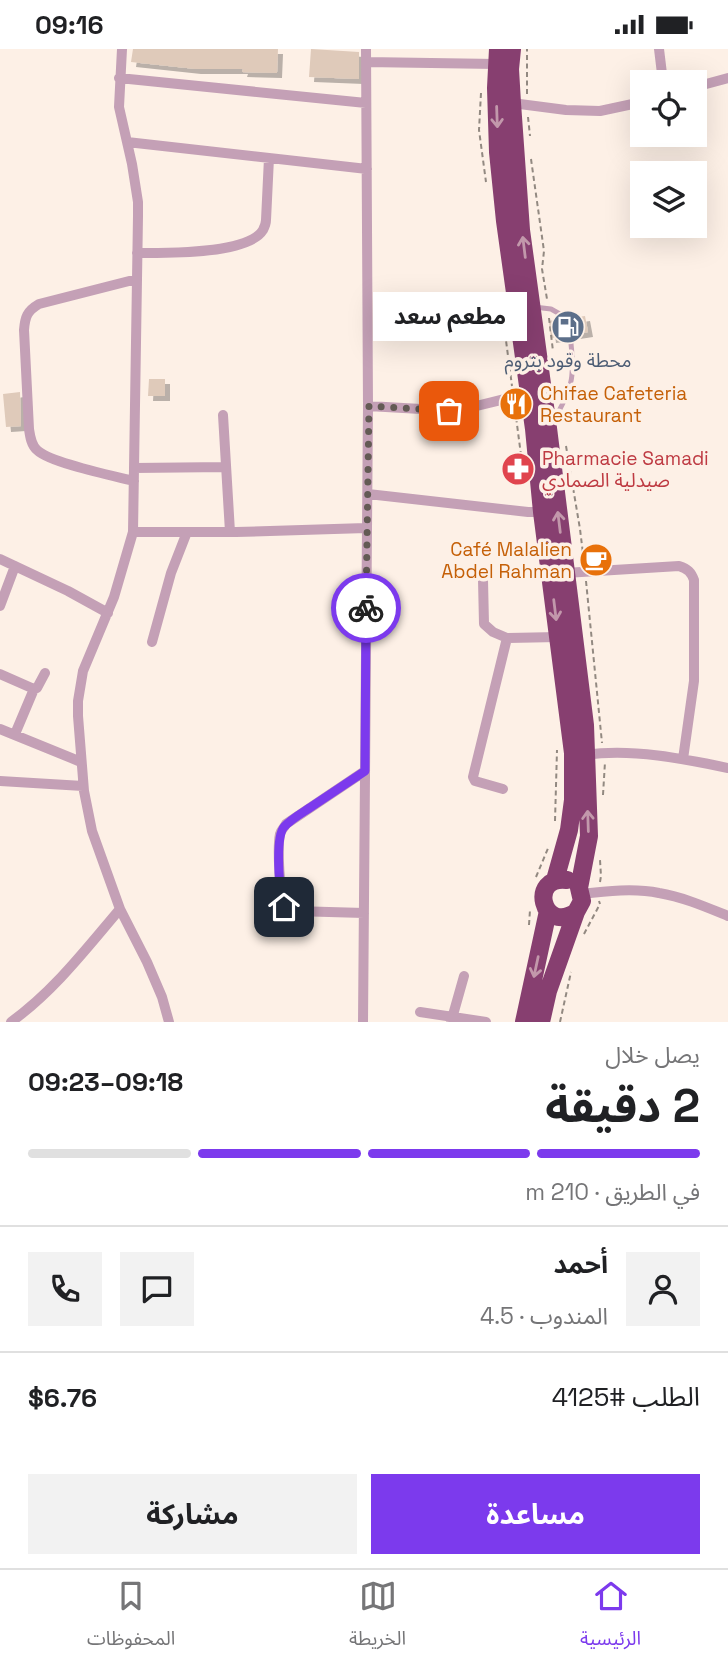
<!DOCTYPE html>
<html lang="ar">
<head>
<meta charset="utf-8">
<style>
  :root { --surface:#fff; --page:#f2f2f2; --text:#202124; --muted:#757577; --line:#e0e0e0; --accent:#7c3aed }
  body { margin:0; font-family:"Space Grotesk","Noto Sans Arabic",sans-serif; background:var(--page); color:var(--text); direction:rtl; height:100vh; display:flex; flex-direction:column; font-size:26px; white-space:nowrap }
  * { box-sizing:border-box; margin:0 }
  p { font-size:23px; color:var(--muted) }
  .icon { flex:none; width:38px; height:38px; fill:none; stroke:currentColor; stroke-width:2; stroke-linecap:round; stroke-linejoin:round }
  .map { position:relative; height:973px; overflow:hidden; direction:ltr }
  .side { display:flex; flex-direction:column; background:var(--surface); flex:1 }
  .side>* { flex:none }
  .buttons { position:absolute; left:630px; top:21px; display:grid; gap:14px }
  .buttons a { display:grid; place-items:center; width:77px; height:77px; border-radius:0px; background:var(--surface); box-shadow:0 7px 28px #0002; font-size:35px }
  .pin { position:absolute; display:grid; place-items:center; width:60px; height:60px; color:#fff; margin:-30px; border-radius:14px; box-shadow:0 4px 10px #0006 }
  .courier { position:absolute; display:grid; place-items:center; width:70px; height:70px; margin:-35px; border:5px solid #7c3aed; border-radius:50%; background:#fff; color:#222; box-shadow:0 2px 9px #0007 }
  .bubble { position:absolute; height:49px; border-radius:0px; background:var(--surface); box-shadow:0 7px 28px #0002; font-size:23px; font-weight:700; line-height:49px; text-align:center; direction:rtl }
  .headline em { font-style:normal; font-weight:700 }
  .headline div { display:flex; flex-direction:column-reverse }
  .headline { display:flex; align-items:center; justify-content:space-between; height:119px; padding:0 28px }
  h1 { font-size:46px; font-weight:700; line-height:52px }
  .bar { display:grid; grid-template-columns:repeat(4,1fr); gap:10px 7px; align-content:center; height:84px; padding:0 28px }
  .bar i { height:9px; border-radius:5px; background:var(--line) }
  .bar .active { background:var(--accent) }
  .bar p { grid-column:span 4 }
  .line { display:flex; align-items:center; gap:18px; padding:0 28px; border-top:2px solid var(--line) }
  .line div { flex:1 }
  .round { display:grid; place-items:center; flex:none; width:74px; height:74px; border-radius:0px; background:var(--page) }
  .cta { display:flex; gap:14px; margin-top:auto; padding:14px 28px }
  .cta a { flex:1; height:80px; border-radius:0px; background:var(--accent); color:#fff; font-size:28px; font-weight:700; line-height:80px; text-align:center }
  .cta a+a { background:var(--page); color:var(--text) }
  .status { display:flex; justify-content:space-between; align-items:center; height:49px; padding:0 35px; background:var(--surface); direction:ltr }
  .status svg { height:19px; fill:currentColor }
  .tab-bar { display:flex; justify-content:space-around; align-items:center; height:98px; border-top:2px solid var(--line); background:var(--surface); font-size:19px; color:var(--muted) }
  .tab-bar a { display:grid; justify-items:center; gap:4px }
  .tab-bar .active { color:var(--accent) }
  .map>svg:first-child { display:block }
  .building { fill:#dfcaba; filter:url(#shadow) }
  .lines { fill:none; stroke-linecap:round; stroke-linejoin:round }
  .path { stroke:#928981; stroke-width:2; stroke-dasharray:5 3.5; stroke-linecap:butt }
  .lane { stroke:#c4a0b6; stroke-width:5 }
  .street { stroke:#c4a0b6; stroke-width:10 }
  .highway { stroke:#873f70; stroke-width:18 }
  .oneway { stroke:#c298ab }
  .done { stroke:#635a54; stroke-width:7; stroke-dasharray:0 12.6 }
  .route { stroke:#7c3aed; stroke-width:9 }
  .labels { text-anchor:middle; stroke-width:7; stroke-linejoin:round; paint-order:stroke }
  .service-label { font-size:19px; fill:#4e5e75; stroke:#fdf0e6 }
  .food-label { font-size:19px; fill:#c56008; stroke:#fdf0e6; text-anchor:start }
  .health-label { font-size:19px; fill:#be3a42; stroke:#fdf0e6; text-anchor:start }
</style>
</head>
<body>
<div class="status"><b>09:16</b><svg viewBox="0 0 49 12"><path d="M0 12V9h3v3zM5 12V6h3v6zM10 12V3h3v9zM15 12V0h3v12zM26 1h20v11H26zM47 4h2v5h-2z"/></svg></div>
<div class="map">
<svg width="728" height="973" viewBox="0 0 728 973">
  <defs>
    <filter id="shadow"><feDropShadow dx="5" dy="5" stdDeviation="0" flood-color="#0004"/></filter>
  </defs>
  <rect width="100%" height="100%" fill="#fdf0e6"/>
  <!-- building -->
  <path class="building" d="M133,0H278L277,24L242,23L243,20H196L131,13Z
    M311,0L359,3V30L309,28Z
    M585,267L588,283L575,285L573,282L569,281L566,283L565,287L551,289L549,272L559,270L568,274L571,272L572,269Z
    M149,330H165V347H148Z
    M20,343L21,377L6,378L3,345Z"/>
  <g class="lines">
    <!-- path -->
    <path class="path" d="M481,44L479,81L486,133
      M527,45V0
      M528,68L530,87
      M531,110L544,202L542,220L547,250
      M549,269L553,302
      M505,284L512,337
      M515,360L522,414
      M566,397L580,480L584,513
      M586,532L602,694
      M603,746L605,713
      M555,772L557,701
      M536,828L549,797
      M600,833L601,827L600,811
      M529,876L530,861
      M584,885L600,855L599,852
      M560,973L571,923"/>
    <!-- lane -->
    <path class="lane" d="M534,258L551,260L567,269
      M553,372C574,338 575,325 570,286"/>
    <!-- street -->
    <path class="street" d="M122,0L119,58L132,115L138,153V167L133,483L114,548L83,622L78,652V667L84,742L92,782L120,860L147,913L162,948L169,973
      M659,0L663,33
      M366,13L496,15
      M119,29L366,54
      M695,38L728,29
      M512,54L566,61L600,62L642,53
      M127,93L367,120
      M137,204C163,204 248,206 263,181C264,179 266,173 266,171L269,109
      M368,357L456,362L513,348H530
      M223,366L230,483
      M134,419L226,418
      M134,432C114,427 50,414 37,401C31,396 30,387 29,380L24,281C25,268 27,262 39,255L137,230
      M368,445L528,463H542
      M133,483H236L366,479
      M0,510L68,542L108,564
      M565,524L679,517C688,520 691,523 694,531V632L683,710
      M483,531L484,575L493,583L507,589
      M0,557L15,517
      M152,593L171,524L187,483
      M0,625L34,640L37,639L45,624
      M0,680L81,713
      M15,685L34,640
      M586,706C631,699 685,710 728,719
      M0,732L83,737
      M503,740L475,732L473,728L507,589L558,588
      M581,845C606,842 635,839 659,844C683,848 706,858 728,867
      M364,864L294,862L284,858C280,843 277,800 280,785C281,781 284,779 286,775L365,722
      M420,963L486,973
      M11,973C54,942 86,900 120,860
      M363,973L368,357L366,0
      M451,973L464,927"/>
    <!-- highway -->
    <path class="highway" d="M498,0L496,39L498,103L505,172L534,380L542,463L573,704V751L569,781L555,831
      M512,0L510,20L512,54L521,181L548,379L585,676L589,787L579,839L582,852L576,863L548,942L541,973
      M567,831C528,826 542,886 576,863
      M524,973L548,862"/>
  </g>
  <!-- one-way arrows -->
  <defs><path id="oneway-shaft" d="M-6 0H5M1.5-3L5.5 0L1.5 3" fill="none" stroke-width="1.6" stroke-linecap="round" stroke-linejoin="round" transform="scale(1.75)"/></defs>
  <g class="oneway">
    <use href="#oneway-shaft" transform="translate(497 68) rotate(88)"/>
    <use href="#oneway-shaft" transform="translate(524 198) rotate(-97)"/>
    <use href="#oneway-shaft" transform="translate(559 473) rotate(-97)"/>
    <use href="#oneway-shaft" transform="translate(555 561) rotate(83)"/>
    <use href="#oneway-shaft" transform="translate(588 772) rotate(-92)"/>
    <use href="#oneway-shaft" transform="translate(536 918) rotate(102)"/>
  </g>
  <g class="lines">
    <!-- done -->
    <path class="done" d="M366,559L369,357L449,362"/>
    <!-- route -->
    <path class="route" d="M284,858C279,843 275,789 284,778C291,770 302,764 311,758C329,746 347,734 365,722L366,559"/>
  </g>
  <!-- icons -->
  <defs>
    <symbol id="fuel-disc" viewBox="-11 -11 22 22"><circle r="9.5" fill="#5c6f8a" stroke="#fdf0e6"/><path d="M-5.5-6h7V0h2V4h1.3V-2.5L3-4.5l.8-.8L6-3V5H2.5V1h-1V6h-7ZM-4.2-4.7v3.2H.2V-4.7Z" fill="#fff"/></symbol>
    <symbol id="restaurant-disc" viewBox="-11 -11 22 22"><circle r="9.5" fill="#e8710a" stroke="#fdf0e6"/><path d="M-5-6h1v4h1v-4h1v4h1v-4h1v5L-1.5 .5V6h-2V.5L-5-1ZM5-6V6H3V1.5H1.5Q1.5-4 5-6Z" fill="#fff"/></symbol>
    <symbol id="pharmacy-disc" viewBox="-11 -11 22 22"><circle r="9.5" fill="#e0444e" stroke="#fdf0e6"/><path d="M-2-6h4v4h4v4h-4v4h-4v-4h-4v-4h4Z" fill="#fff"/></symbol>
    <symbol id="cafe-disc" viewBox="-11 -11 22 22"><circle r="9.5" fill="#e8710a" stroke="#fdf0e6"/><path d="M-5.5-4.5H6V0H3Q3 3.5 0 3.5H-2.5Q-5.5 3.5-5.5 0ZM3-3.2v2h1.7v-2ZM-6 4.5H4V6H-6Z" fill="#fff"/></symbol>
  </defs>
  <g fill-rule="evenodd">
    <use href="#fuel-disc" x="549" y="259" width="38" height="38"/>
    <use href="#restaurant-disc" x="497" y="336" width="38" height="38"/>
    <use href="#pharmacy-disc" x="499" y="401" width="38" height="38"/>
    <use href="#cafe-disc" x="577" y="492" width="38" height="38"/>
  </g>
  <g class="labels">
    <!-- service labels -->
    <g class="service-label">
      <text x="568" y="318">محطة وقود بتروم</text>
    </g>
    <!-- food labels -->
    <g class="food-label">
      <text x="540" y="351">Chifae Cafeteria<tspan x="540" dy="22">Restaurant</tspan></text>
      <text x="572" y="507" text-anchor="end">Café Malalien<tspan x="572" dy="22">Abdel Rahman</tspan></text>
    </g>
    <!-- health labels -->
    <g class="health-label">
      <text x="542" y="416">Pharmacie Samadi<tspan x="542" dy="22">صيدلية الصمادي</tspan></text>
    </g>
  </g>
</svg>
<div class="buttons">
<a><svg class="icon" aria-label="locate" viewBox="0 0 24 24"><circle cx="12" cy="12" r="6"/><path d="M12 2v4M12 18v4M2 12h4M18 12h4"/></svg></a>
<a><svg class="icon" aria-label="layers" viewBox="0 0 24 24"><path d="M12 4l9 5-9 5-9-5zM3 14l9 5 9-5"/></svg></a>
</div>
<div class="pin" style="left:449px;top:362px;background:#ea580c"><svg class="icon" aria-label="bag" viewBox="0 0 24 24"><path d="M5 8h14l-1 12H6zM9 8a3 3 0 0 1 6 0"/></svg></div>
<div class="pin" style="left:284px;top:858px;background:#1f2937"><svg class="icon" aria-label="home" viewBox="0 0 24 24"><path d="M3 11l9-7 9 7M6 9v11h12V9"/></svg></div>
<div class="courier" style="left:366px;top:559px"><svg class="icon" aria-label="bike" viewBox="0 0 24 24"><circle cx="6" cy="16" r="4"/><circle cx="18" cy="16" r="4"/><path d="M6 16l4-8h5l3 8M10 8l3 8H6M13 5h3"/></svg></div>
<div class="bubble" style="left:373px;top:243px;width:154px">مطعم سعد</div>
</div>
<section class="side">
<div class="headline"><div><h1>2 دقيقة</h1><p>يصل خلال</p></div><em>09:18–09:23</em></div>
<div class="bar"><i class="active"></i><i class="active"></i><i class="active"></i><i></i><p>في الطريق · 210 m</p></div>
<div class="line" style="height:126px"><a class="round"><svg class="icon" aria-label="person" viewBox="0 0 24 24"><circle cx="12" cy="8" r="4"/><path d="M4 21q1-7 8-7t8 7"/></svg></a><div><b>أحمد</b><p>المندوب · 4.5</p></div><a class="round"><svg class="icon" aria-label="chat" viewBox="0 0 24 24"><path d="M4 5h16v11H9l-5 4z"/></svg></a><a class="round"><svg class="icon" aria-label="phone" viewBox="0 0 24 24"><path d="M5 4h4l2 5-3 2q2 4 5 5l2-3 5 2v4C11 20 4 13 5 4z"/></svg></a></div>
<div class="line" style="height:91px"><div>الطلب #4125</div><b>$6.76</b></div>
<div class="cta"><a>مساعدة</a><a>مشاركة</a></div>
</section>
<nav class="tab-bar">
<a class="active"><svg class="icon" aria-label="home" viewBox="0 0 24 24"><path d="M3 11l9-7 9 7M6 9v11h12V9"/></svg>الرئيسية</a>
<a><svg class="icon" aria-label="map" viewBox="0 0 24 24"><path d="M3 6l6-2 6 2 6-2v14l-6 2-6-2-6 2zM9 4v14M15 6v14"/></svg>الخريطة</a>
<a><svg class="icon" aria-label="saved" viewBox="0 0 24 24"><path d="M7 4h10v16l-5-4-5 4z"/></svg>المحفوظات</a>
</nav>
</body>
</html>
